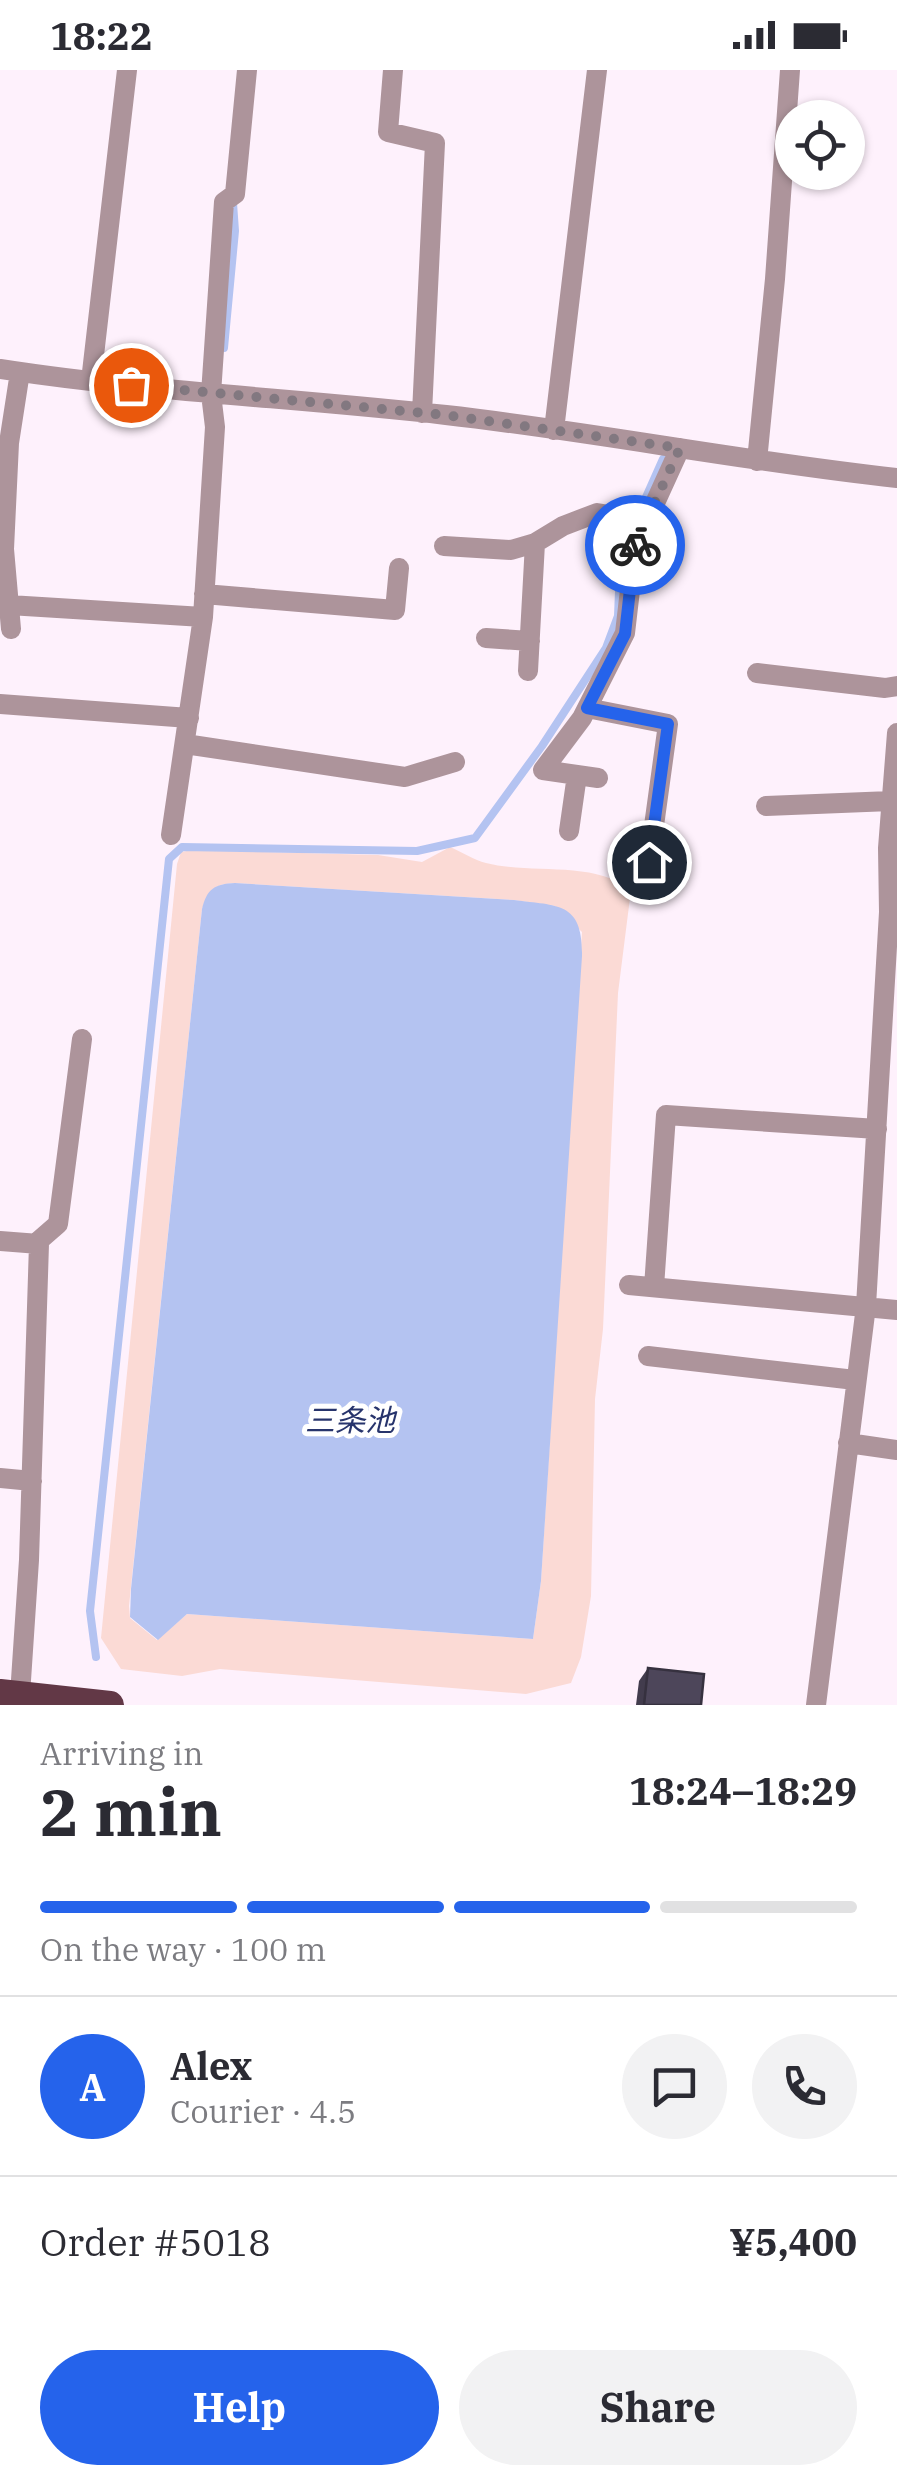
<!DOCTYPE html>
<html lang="en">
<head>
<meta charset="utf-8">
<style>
  :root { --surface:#fff; --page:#f2f2f3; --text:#2b2b33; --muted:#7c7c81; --line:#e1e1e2; --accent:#2563eb }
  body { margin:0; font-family:"IBM Plex Serif","Noto Sans JP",serif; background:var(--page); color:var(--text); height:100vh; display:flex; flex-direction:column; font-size:38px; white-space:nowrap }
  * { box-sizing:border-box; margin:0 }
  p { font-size:32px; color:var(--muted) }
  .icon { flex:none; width:55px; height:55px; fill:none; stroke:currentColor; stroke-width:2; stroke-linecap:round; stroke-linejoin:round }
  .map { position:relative; height:1635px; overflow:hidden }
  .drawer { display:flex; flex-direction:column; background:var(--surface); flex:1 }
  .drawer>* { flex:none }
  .tools { position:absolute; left:775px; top:30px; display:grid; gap:20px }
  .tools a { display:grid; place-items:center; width:90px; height:90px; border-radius:50%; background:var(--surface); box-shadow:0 2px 8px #0004; font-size:50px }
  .pin { position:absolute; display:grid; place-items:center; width:85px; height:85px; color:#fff; margin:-42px; border:5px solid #fff; border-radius:50%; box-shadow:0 2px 10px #0007 }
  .courier { position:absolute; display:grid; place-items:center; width:100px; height:100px; margin:-50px; border:8px solid #2563eb; border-radius:50%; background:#fff; color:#222; box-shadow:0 2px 12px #0007 }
  .summary em { font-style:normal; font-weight:800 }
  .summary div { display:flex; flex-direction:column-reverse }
  .summary { display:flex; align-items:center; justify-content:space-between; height:170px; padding:0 40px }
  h1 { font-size:65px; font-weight:800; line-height:75px }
  .bar { display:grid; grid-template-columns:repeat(4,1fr); gap:15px 10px; align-content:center; height:120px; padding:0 40px }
  .bar i { height:12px; border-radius:8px; background:var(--line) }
  .bar .selected { background:var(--accent) }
  .bar p { grid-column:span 4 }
  .line { display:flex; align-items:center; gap:25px; padding:0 40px; border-top:2px solid var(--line) }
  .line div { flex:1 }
  .round { display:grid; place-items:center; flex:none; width:105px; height:105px; border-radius:52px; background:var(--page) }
  .cta { display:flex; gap:20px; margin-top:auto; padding:20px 40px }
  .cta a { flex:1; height:115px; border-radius:60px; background:var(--accent); color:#fff; font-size:40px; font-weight:800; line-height:115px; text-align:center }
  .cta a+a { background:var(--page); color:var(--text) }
  .status { display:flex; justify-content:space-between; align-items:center; height:70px; padding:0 50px; background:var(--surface); direction:ltr }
  .status svg { height:28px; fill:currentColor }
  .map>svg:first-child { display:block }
  .green { fill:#fbdad5; fill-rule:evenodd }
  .water { fill:#b4c3f1 }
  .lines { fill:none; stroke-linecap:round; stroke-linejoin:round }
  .stream { stroke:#b4c3f1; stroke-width:8 }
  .minor { stroke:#ad949b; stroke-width:20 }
  .trunk { stroke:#623846; stroke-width:28 }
  .wall { fill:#423c4d }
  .building { fill:#4d465a; stroke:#36313f; stroke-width:2.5 }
  .done { stroke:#827880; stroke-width:10; stroke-dasharray:0 18 }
  .route { stroke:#2563eb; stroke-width:12 }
  .labels { text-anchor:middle; stroke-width:10; stroke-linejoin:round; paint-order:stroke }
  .water-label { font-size:30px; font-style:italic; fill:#27346c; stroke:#fff }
</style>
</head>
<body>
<div class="status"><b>18:22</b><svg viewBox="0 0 49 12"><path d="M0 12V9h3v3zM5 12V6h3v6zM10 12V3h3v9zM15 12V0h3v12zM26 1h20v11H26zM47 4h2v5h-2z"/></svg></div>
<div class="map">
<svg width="897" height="1635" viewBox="0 0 897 1635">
  <rect width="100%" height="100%" fill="#fef1fc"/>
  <!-- green -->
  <path class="green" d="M450,777C462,782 474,790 486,793C532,805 593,790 631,820L618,923L603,1259L595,1329L591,1526L581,1587L571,1613L526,1624L220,1599L182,1606L121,1599L101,1568L177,794L181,782L192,780L378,785L422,792ZM235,813L514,830L555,836L582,862L541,1511L533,1569L187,1544L157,1570L130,1548L129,1536L202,839C210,820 213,814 235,813Z"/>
  <!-- water -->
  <path class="water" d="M235,813L514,830C559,836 583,832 582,886L541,1511L533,1569L187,1544L158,1570L130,1547L131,1519L202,839C207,819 214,814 235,813Z"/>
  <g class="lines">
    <!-- stream -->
    <path class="stream" d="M224,278L235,161L233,133
      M96,1587L90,1541L169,789L182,777L417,781L475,768L542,676L606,578L618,546L620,497L626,472L663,389"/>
    <!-- minor -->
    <path class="minor" d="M393,0L388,62L435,73L422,343
      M0,299C148,322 297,328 446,345C597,362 746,392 897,408
      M91,311L127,0
      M554,360L597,0
      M757,391L775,209L790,0
      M444,476L511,480L535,473L563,456L597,443L646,451
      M204,524L395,540L399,498
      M9,535L203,547
      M11,559L4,479L9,373L20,302
      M486,568L530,571
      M528,601L535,473
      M757,603L885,618L897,616
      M0,634L189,648
      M587,638L668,654L649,792
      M185,674L405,707L455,692
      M598,708L543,700L582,648L625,563L635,477L680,378
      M766,736L891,731
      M569,761L577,705
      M171,765L203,547L215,357L211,324L224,132L235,124L247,0
      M0,1171L39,1174L29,1490L20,1625
      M35,1174L58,1154L82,969
      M629,1215L897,1240
      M654,1217L666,1045L877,1059
      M648,1286L855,1310
      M848,1373L897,1380
      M0,1408L32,1411
      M816,1635L866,1236L889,842L888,778L897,663"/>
    <!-- trunk -->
    <path class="trunk" d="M0,1623L110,1635"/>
  </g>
  <!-- wall -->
  <path class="wall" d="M648,1598L701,1635H636L639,1611Z"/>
  <!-- building -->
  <path class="building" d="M648,1598L704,1604L701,1635H644Z"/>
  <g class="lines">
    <!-- done -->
    <path class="done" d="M131,315L445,345L680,378L635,475"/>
    <!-- route -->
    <path class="route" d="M635,475L625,564L587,638L668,654L649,792"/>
  </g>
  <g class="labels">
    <!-- water labels -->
    <g class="water-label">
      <text x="350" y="1361">三条池</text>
    </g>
  </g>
</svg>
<div class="tools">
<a><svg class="icon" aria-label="locate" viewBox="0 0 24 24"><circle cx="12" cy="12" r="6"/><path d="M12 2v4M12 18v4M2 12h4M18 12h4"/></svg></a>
</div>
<div class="pin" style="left:131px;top:315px;background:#ea580c"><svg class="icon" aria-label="bag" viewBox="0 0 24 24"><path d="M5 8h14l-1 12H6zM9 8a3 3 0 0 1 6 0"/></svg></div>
<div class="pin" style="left:649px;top:792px;background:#1f2937"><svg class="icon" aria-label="home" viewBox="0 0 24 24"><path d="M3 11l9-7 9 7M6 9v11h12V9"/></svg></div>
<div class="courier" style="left:635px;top:475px"><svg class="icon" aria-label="bike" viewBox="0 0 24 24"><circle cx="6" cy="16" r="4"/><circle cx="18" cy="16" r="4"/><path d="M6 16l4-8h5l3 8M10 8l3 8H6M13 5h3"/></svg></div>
</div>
<section class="drawer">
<div class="summary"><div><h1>2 min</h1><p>Arriving in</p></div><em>18:24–18:29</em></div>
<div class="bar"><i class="selected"></i><i class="selected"></i><i class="selected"></i><i></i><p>On the way · 100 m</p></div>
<div class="line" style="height:180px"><b class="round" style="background:var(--accent);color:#fff">A</b><div><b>Alex</b><p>Courier · 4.5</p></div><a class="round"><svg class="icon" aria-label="chat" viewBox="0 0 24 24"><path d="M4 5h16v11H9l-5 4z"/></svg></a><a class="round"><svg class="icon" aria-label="phone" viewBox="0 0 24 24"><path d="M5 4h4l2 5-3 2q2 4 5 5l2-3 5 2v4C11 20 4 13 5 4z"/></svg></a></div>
<div class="line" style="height:130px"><div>Order #5018</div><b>¥5,400</b></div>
<div class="cta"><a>Help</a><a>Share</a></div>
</section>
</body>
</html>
